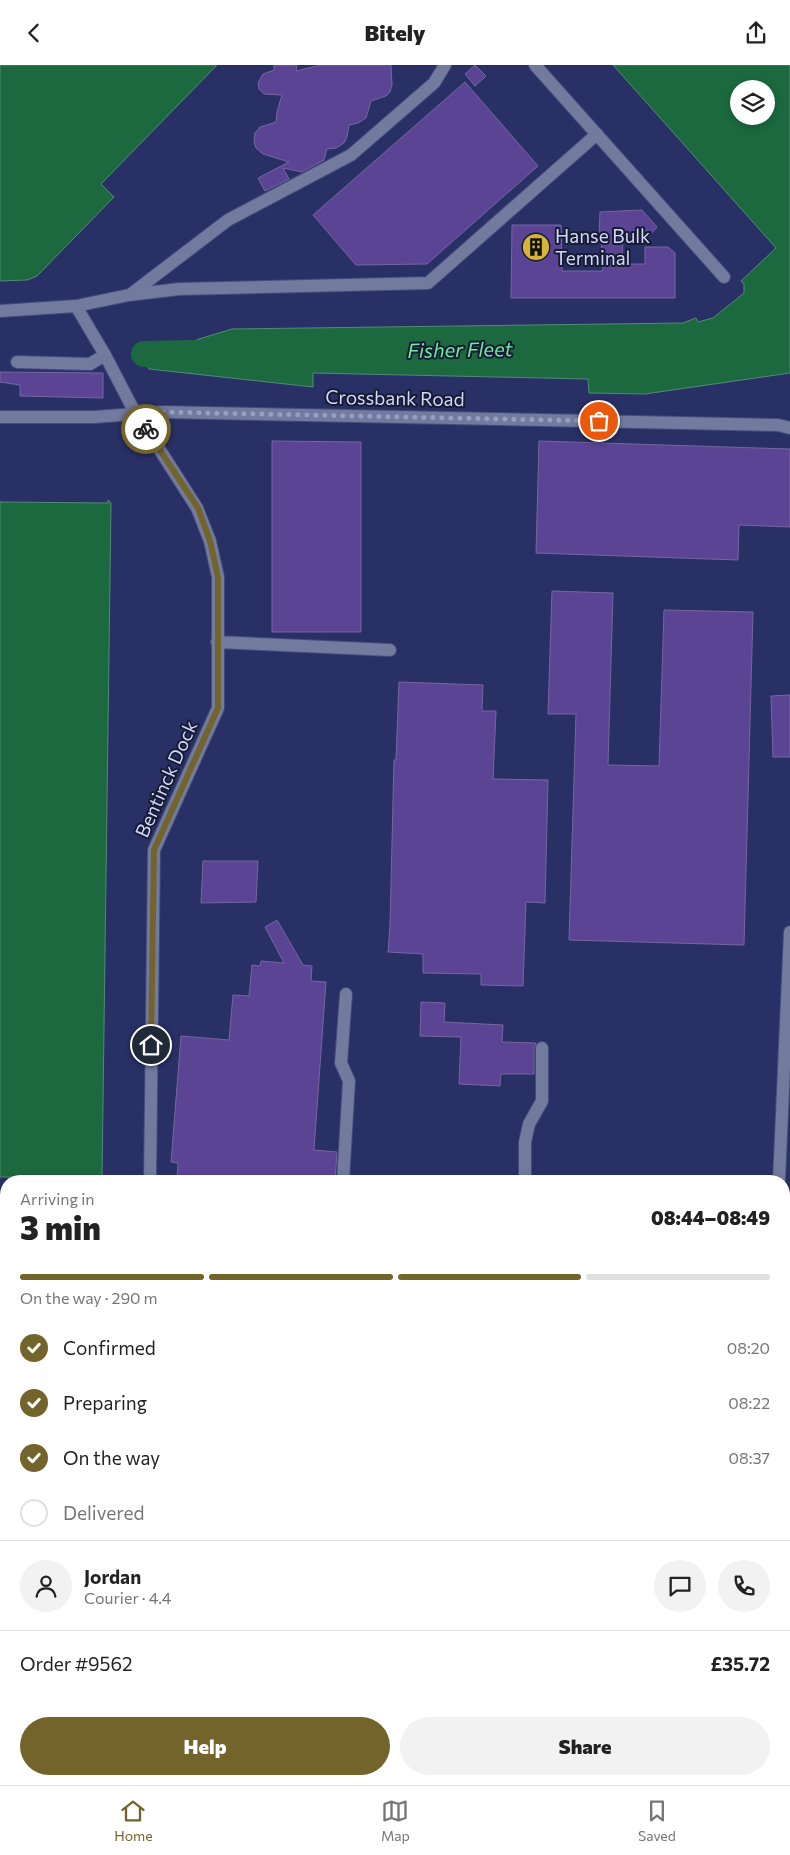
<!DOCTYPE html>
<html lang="en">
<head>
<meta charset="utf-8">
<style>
  :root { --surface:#fff; --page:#f2f2f2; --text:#222; --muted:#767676; --line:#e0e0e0; --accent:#73642b }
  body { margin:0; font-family:Commissioner,sans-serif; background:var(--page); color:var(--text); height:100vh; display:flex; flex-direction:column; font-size:19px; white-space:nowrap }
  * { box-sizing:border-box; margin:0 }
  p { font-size:16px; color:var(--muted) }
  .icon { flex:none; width:28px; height:28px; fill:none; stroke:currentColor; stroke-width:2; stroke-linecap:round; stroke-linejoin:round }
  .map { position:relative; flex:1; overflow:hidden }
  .panel { position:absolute; left:0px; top:1110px; width:790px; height:610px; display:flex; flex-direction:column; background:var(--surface); border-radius:20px 20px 0 0; box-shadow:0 2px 8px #0003 }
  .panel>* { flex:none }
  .fabs { position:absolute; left:730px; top:15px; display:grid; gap:10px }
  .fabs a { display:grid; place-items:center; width:45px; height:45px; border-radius:50%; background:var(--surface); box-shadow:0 2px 8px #0003; font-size:25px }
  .pin { position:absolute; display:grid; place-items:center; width:42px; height:42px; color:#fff; margin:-21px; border:2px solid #fff; border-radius:50%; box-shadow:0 1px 5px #0007 }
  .courier { position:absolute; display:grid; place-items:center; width:50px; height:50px; margin:-25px; border:4px solid #73642b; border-radius:50%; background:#fff; color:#222; box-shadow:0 1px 6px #0007 }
  .summary em { font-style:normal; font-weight:800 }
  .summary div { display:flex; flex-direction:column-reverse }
  .summary { display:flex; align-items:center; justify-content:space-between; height:85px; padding:0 20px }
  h1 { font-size:32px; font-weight:800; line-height:38px }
  .bar { display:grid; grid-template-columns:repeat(4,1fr); gap:8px 5px; align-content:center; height:60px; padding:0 20px }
  .bar i { height:6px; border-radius:4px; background:var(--line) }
  .bar .current { background:var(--accent) }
  .bar p { grid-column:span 4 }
  .line { display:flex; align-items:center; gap:12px; padding:0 20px; border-top:1px solid var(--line) }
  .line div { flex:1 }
  .round { display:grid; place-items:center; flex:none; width:52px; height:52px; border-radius:26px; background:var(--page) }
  ol { padding:0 20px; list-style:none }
  li { display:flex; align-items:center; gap:15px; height:55px }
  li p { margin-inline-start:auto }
  li .icon { padding:5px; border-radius:50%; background:var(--accent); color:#fff; stroke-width:4 }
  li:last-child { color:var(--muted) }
  li i { width:28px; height:28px; border:2px solid var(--line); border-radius:50% }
  .button { display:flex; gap:10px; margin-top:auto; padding:10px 20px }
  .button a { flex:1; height:58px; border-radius:30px; background:var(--accent); color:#fff; font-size:20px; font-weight:800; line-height:58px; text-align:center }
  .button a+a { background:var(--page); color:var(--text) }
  header { display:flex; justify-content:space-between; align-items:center; height:65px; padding:0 20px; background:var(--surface); font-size:22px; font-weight:800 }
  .tabs { display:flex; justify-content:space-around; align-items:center; height:70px; border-top:1px solid var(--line); background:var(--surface); font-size:14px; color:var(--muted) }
  .tabs a { display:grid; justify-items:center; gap:2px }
  .tabs .current { color:var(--accent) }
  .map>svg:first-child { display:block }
  .water { fill:#1c693f; stroke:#528b77; fill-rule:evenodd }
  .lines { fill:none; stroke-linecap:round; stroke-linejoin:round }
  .river { stroke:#1c693f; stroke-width:26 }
  .building { fill:#5c4494; stroke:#7566a2 }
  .minor-casing { stroke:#444b7d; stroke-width:14 }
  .minor { stroke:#727a9e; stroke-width:12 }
  .done { stroke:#969ec6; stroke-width:5; stroke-dasharray:0 9 }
  .route { stroke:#73642b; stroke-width:6 }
  .labels { text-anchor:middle; stroke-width:4; stroke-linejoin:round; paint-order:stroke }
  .poi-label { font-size:19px; fill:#d1d9fa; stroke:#171b33; text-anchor:start }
  .street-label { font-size:19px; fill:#d1d9fa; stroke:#171b33 }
  .water-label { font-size:20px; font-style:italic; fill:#6eeba0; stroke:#171b33 }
</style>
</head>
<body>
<header><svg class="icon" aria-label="back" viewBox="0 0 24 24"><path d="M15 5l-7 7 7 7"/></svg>Bitely<svg class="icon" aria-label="share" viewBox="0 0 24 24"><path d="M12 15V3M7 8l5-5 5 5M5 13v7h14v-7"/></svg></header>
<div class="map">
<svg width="790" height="1720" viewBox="0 0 790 1720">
  <rect width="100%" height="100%" fill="#293065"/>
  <!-- water -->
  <path class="water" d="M0,0H217L101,119L114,132L37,211L27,215L0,216Z
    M613,0H790V308L645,329L589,328L588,314L313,308V322L149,304L144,296L199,274L232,264L683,258L696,253L698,257L713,253L744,228V219L741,216L776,183ZM739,24H766V51H739Z
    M108,435L111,438L102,1113L0,1112V437L108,438Z"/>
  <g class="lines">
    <!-- river -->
    <path class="river" d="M144,289L195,288"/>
  </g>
  <!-- building -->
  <path class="building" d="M274,0H297L296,6L321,0H391L392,20L390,27L386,31L371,36L366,53L358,58L349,60L347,72L344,78L336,83L327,84L324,95L302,107L283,103L289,114L265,126L258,113L289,97L263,89L256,83L254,77L255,68L260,62L276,57L277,47L282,30L264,29L259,24L258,18L263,9L274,5Z
    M475,0L486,11L475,21L465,9Z
    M465,17L538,101L427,199L356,200L313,150Z
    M642,145L657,162L648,172H623L622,199H645V182H668L675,188V233H511L512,160H561L562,206H603L601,172H599L600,147Z
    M0,307L103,308V333L20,331V320L0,317Z
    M272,376L361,377V567H272Z
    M539,376L790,384V462L739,460L738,495L536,488Z
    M552,526L613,528L608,700L659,701L664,545L753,547L744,880L569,875L576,649H548Z
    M399,617L483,620L482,646H496L493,714L548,715L545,838L526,837L523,921L481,920V909L423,908V889L388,887L390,860L394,695H396Z
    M790,630V692H773L771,631Z
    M203,796H258L256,837L201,838Z
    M277,855L303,900L312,901L311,916L326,917L314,1085L337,1087L335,1116H177L178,1098L171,1097L181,971L229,975L233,930L249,931L252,900L260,901L261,896L284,898L265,862Z
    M421,937L445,938L444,957L503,960L502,977L536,978L534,983V1009H501L500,1021L459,1019L461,972L420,971Z"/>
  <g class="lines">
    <defs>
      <path id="minor" d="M535,0L724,212
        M131,229L228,155L351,90L434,18L445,0
        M76,241L105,290L131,340L197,443L210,476L218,512V643L154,785L150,1116
        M0,246L76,241L129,230L179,224L428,218L597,69
        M17,297L90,299L105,290
        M0,352H94L162,347L778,360L790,363
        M217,577L390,585
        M343,1116L349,1016L341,998L346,929
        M525,1116V1077L529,1059L542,1036V983
        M779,1116L790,867
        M0,1152H6
        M784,1704L790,1703
        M198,1720L576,1714
        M679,1720V1714"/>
    </defs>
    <!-- minor casing -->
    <use href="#minor" class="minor-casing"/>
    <!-- minor -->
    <use href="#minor" class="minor"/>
  </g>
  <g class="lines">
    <!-- done -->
    <path class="done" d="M146,364L136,349L162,347L599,356"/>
    <!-- route -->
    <path class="route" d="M146,364L198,443L210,476L218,512V643L154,785L151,980"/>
  </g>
  <!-- icons -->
  <defs>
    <symbol id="building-disc" viewBox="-11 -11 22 22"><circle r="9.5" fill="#d5b535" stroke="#171b33"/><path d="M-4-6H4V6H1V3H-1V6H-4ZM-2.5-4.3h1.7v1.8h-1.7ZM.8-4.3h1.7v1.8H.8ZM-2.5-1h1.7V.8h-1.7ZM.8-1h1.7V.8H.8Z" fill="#111"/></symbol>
  </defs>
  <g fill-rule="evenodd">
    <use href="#building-disc" x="520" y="166" width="32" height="32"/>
  </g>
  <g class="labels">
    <!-- poi labels -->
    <g class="poi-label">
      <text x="555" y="178">Hanse Bulk<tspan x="555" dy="22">Terminal</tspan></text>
    </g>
    <!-- street labels -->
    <g class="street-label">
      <text transform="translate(395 333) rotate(1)" y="7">Crossbank Road</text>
      <text transform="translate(166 714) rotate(-66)" y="7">Bentinck Dock</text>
    </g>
    <!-- water labels -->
    <g class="water-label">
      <text transform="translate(460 285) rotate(-1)" y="7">Fisher Fleet</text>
    </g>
  </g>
</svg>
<div class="fabs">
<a><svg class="icon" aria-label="layers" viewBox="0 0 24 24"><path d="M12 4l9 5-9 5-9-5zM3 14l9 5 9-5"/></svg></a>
</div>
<div class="pin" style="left:599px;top:356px;background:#ea580c"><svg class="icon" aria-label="bag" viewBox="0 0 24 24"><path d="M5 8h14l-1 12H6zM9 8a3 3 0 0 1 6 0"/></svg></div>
<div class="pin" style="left:151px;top:980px;background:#1f2937"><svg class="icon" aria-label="home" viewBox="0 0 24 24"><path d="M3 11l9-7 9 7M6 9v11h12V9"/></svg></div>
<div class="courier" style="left:146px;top:364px"><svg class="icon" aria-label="bike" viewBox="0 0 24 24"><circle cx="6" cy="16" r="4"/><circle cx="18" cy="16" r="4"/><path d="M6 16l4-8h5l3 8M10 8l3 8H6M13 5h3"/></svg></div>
<section class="panel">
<div class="summary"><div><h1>3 min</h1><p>Arriving in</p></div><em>08:44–08:49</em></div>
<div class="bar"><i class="current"></i><i class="current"></i><i class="current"></i><i></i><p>On the way · 290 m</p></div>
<ol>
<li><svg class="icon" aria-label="check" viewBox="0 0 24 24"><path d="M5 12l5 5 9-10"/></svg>Confirmed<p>08:20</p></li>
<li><svg class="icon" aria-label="check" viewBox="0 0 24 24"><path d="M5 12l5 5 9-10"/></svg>Preparing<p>08:22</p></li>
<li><svg class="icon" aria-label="check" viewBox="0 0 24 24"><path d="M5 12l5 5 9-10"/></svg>On the way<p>08:37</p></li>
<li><i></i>Delivered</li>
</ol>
<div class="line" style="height:90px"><a class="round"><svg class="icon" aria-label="person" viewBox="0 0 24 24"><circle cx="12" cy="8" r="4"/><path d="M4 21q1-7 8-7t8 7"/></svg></a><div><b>Jordan</b><p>Courier · 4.4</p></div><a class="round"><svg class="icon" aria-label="chat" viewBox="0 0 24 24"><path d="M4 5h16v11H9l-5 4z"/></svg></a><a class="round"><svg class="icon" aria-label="phone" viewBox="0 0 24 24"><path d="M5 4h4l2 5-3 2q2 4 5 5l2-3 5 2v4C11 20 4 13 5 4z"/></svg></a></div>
<div class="line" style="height:65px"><div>Order #9562</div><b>£35.72</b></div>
<div class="button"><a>Help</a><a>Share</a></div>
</section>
</div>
<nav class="tabs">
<a class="current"><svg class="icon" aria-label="home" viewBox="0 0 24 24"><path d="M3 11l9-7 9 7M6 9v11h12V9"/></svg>Home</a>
<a><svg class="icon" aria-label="map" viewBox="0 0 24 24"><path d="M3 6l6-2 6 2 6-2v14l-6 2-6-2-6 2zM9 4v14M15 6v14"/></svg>Map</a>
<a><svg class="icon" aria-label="saved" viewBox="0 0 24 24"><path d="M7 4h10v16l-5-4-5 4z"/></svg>Saved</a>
</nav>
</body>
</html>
